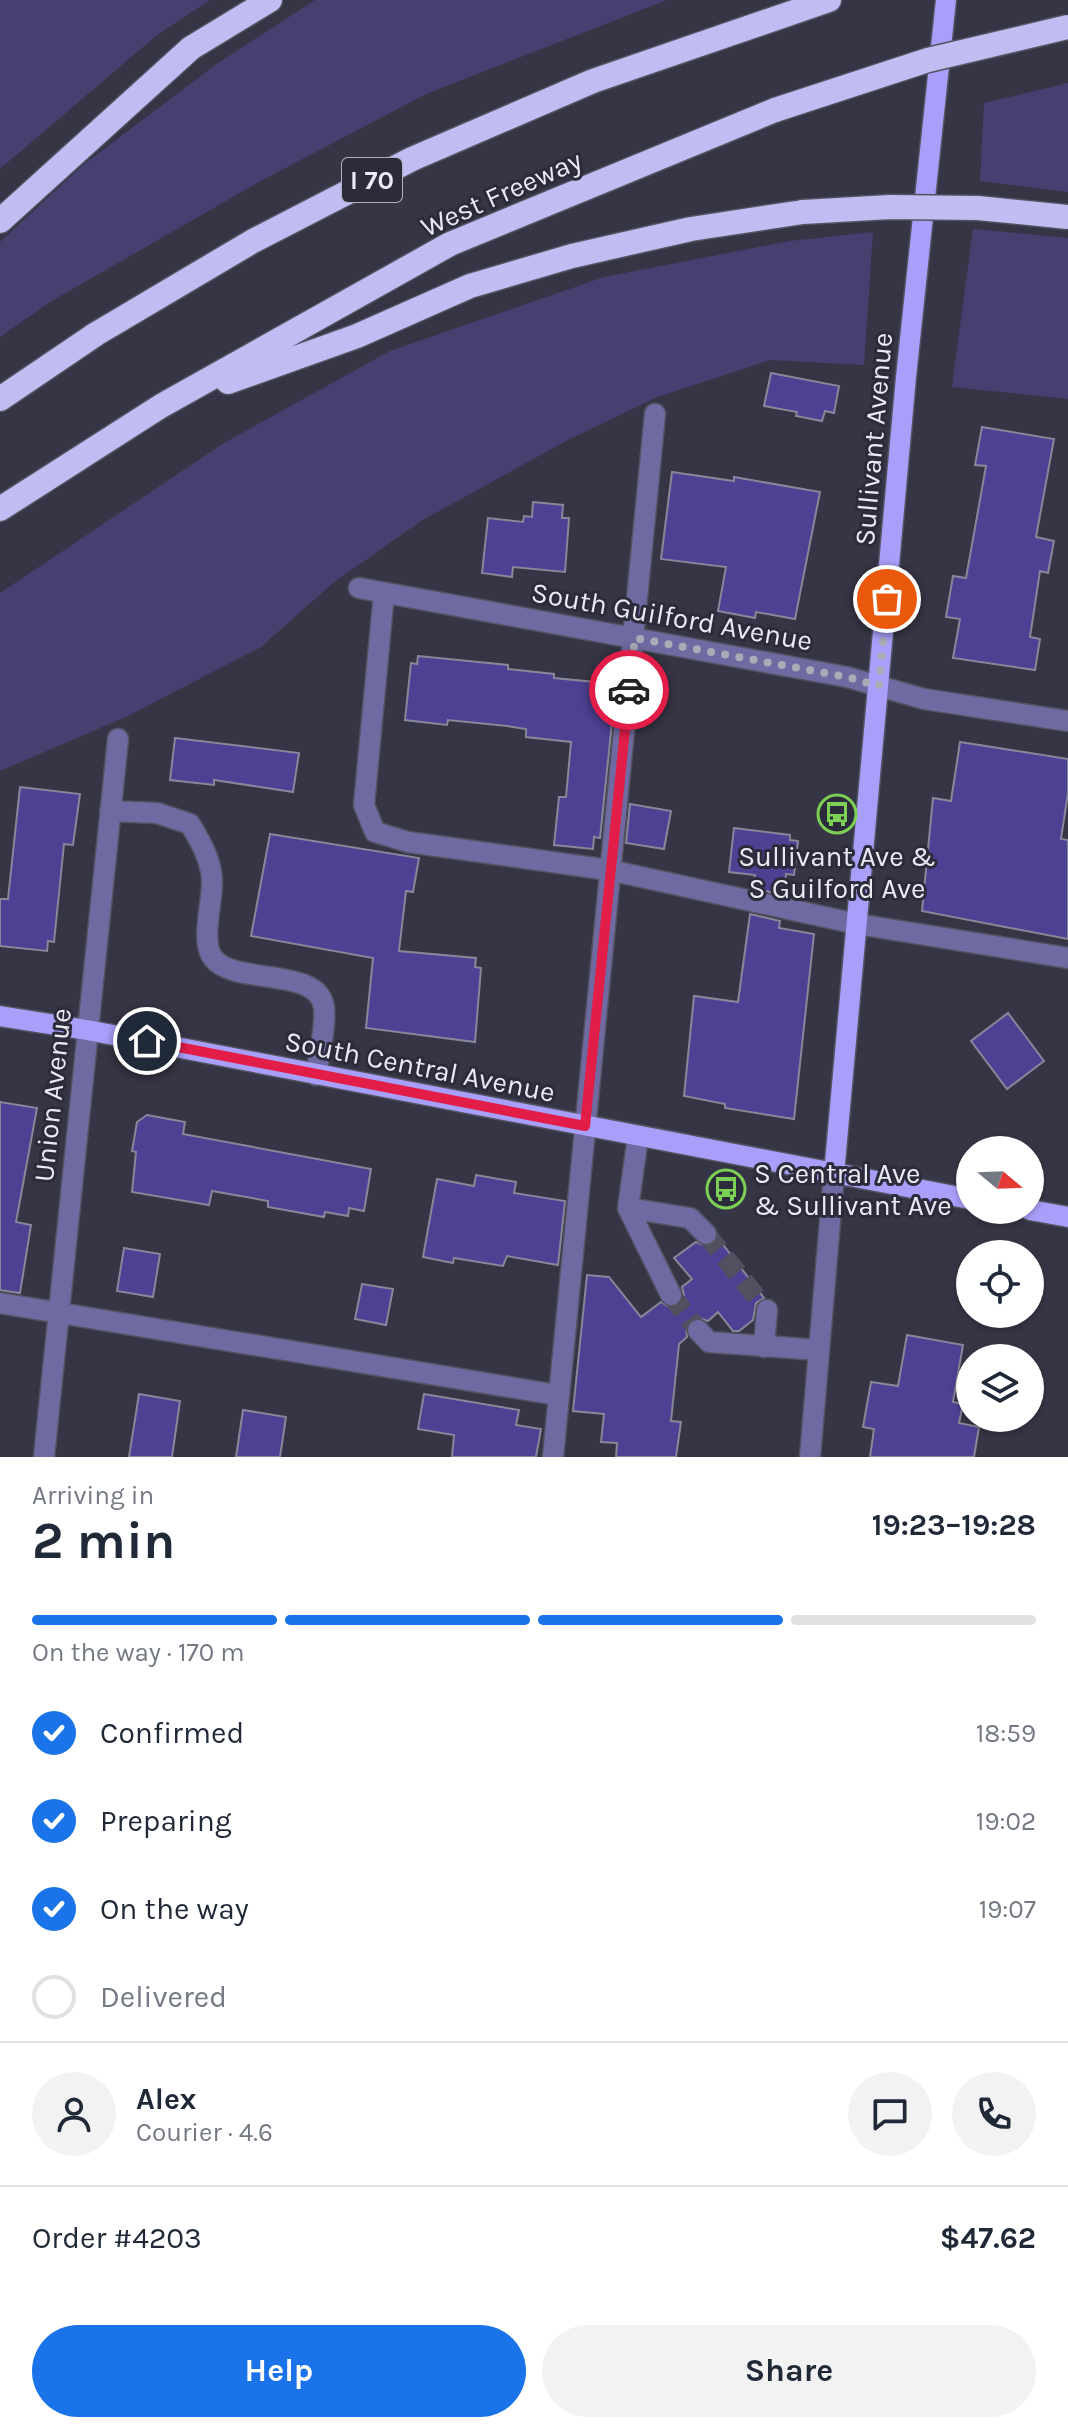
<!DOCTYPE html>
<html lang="en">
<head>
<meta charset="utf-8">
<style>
  :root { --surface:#fff; --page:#f2f2f3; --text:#1f2937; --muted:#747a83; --line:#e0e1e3; --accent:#1a73e8 }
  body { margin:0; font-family:Karla,sans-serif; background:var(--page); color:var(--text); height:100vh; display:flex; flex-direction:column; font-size:30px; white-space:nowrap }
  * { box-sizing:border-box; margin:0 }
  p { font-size:26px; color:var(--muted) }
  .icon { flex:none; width:44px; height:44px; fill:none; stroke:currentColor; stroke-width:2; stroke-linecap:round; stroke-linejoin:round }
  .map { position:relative; height:1457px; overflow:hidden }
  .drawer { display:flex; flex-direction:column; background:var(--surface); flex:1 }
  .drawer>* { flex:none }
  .needle { width:52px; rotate:109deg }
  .fabs { position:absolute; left:956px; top:1136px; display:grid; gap:16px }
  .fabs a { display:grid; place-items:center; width:88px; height:88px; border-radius:50%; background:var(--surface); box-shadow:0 2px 6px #0004; font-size:40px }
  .pin { position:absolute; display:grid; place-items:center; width:68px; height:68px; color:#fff; margin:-34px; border:4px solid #fff; border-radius:50%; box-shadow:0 2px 8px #0007 }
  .courier { position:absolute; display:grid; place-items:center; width:80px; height:80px; margin:-40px; border:6px solid #e11d48; border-radius:50%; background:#fff; color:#222; box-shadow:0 2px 10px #0007 }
  .summary em { font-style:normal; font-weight:700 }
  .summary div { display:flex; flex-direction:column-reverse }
  .summary { display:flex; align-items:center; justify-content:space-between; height:136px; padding:0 32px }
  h1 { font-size:52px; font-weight:700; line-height:60px }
  .bar { display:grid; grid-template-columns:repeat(4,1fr); gap:12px 8px; align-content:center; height:96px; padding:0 32px }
  .bar i { height:10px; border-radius:6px; background:var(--line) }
  .bar .on { background:var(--accent) }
  .bar p { grid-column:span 4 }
  .line { display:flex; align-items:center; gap:20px; padding:0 32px; border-top:2px solid var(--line) }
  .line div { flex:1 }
  .round { display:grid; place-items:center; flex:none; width:84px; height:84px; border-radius:42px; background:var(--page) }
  ol { padding:0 32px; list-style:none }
  li { display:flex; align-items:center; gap:24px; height:88px }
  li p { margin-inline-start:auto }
  li .icon { padding:8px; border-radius:50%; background:var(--accent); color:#fff; stroke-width:4 }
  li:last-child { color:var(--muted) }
  li i { width:44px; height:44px; border:4px solid var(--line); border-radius:50% }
  .cta { display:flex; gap:16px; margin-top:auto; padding:16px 32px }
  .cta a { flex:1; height:92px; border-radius:48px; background:var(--accent); color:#fff; font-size:32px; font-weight:700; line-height:92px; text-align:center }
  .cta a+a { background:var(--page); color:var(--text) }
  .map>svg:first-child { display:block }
  .green { fill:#464071 }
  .building { fill:#4e4092; stroke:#87879a; stroke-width:2 }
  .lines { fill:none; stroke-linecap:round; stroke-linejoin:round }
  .minor-tunnel { stroke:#51505f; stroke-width:20; stroke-dasharray:20 10; stroke-linecap:butt }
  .minor-casing { stroke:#535261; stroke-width:23 }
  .major-casing { stroke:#535261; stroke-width:23 }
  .highway-casing { stroke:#535261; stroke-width:27 }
  .minor { stroke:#6f6ba2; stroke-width:20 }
  .major { stroke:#a89ffa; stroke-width:20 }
  .highway { stroke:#c0bdf3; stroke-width:24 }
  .highway-bridge-casing { stroke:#535261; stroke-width:27; stroke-linecap:butt }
  .highway-bridge { stroke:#c0bdf3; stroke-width:24 }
  .done { stroke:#ababb7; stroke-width:8; stroke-dasharray:0 14.4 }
  .route { stroke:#e11d48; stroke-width:10 }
  .labels { text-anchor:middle; stroke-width:6; stroke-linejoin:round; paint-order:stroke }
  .shield { fill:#2c2b3b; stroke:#b1b1bc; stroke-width:2 }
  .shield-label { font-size:26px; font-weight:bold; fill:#eaeaf4 }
  .street-label { font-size:28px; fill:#eaeaf4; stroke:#2c2b3b }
  .poi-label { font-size:28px; fill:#eaeaf4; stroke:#2c2b3b }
</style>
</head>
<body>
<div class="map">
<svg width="1068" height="1457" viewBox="0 0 1068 1457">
  <rect width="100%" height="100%" fill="#363545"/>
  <!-- green -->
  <path class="green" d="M0,0H210L157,35L0,169Z
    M315,0H667L426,94L259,182L50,302L0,337V242L83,165L215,65Z
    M1068,83V192L980,181L984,103Z
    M973,229L1068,238V399L952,387Z
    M873,232L864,365L770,360L655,398L568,440L421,521L333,583L261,647L128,716L0,771V593L224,443L390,351L604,277L790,241Z"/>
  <!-- building -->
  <path class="building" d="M771,373L839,386L834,413L825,411L822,421L796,416L797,412L764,406Z
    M982,427L1054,439L1036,537L1054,541L1048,573L1040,571L1030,637L1040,639L1035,670L953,658L960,619L946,617L953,576L966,578L986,466L975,465Z
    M672,472L734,481V477L820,492L795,619L756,612L755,618L718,611L726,567L661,559Z
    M533,502L563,505L562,518H569L565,572L513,567L512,577L482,573L488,518L523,522L524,516L532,517Z
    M418,656L508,665V669L554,674V678L616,684L600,838L594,837L593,849L554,845L559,797H566L571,742L526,737V729L507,726L448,720L447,725L405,720L411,663L417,664Z
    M175,738L299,753L293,792L214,780V785L170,780Z
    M960,742L1068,759V793L1061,839L1068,840V939L922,911L933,798L951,801Z
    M20,787L80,794L73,845L64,844L54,942L48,941L47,951L0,946V899H8Z
    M630,804L671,811L664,849L626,843Z
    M734,828L790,835V840L798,841L794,875L786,874L783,895L753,888L755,875L729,872Z
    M270,834L419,858L413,892L406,891L399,951L476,958L475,967L481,968L475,1042L366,1028L373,958L251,936Z
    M750,914L780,921L779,928L814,934L794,1119L725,1108V1104L684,1096L694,996L738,1002Z
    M1008,1013L1044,1061L1007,1089L971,1041Z
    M0,1102L37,1108L16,1222L31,1225L20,1293L0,1290Z
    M147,1115L185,1122L183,1134L371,1169L364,1211L349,1208L348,1216L325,1212L324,1217L268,1207V1201L212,1191L209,1205L132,1192L136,1152L132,1151L137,1122Z
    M476,1175L516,1182L514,1193L565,1201L558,1265L507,1256L503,1266L454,1258L453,1263L423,1257L437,1179L474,1186Z
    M718,1238L764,1298L756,1303L753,1320L739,1331H733L718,1312L708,1321L696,1317L686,1325L687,1337L679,1344L671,1421L681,1422L676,1457H616L617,1443L601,1442L604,1414L573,1411L587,1275L609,1277L641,1317L661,1302L671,1308L681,1303L684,1295L682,1287L692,1279L674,1258L696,1242L709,1247Z
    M124,1248L160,1254L153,1297L117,1291Z
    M362,1284L393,1289L386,1325L355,1319Z
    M907,1335L963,1345L953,1402L963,1404L959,1423L979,1427L974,1457H870L874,1429L863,1427L871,1382L898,1386Z
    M139,1394L180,1401L172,1457H129Z
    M424,1394L519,1410L516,1425L541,1429L536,1457H452L454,1435L418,1429Z
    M243,1410L286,1417L280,1457H236Z"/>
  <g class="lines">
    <!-- minor-tunnel -->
    <path class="minor-tunnel" d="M706,1234L767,1310
      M671,1295L698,1330"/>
    <defs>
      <path id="minor" d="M359,588L847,677L924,699L1068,721
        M384,593L364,805L375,832L408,842L609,870L857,924L1068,958
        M110,811L157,813L190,824C200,841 211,859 212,880C213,901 200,941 213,958C234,986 320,966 324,1008C326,1028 319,1054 316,1075
        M638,1137L628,1208L671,1295
        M628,1208L690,1218L706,1234
        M0,1303L557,1395
        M698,1330L709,1342L819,1350
        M764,1347L767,1310
        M44,1457L118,739
        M553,1457L655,414
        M810,1457L834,1174"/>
      <path id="major" d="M0,1016L87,1030L970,1199
        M834,1174L906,377L946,0
        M1030,1210L1068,1217"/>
      <path id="highway" d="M0,221L191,48L270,0
        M228,382L357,336L470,286L572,256L691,229L803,212
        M0,399L96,334L253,241L412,159L593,81L829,0
        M0,509L161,406L450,244L775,110"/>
    </defs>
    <!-- minor casing -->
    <use href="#minor" class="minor-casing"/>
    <!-- major casing -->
    <use href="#major" class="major-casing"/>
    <!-- highway casing -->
    <use href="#highway" class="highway-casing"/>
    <!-- minor -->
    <use href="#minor" class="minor"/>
    <!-- major -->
    <use href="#major" class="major"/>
    <!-- highway -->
    <use href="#highway" class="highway"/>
    <defs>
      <path id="highway-bridge" d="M775,110L928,60L1068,27
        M803,212L890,207L978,208L1068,217"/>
    </defs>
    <!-- highway-bridge casing -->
    <use href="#highway-bridge" class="highway-bridge-casing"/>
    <!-- highway-bridge -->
    <use href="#highway-bridge" class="highway-bridge"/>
  </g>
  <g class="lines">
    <!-- done -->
    <path class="done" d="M629,690L635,638L847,677L879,686L887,599"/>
    <!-- route -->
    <path class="route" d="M147,1041L585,1126L629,690"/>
  </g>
  <!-- icons -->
  <defs>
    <symbol id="bus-ring" viewBox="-11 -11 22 22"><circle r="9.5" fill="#2c2b3b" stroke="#7cd155" stroke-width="1.5"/><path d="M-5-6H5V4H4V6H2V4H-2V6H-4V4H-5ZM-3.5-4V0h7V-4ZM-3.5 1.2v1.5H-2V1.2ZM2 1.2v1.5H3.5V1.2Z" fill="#7cd155"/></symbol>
  </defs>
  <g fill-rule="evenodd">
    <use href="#bus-ring" x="815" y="792" width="44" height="44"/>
    <use href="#bus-ring" x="704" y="1167" width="44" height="44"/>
  </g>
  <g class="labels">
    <!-- shield labels -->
    <rect class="shield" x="342" y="158" width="60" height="44" rx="6"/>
    <g class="shield-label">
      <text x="372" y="189">I 70</text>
    </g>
    <!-- street labels -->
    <g class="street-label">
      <text transform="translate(501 193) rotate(-24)" y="10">West Freeway</text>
      <text transform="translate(873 439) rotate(-85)" y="10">Sullivant Avenue</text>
      <text transform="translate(672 616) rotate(10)" y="10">South Guilford Avenue</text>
      <text transform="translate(420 1066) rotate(11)" y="10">South Central Avenue</text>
      <text transform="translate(52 1095) rotate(-84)" y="10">Union Avenue</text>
    </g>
    <!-- poi labels -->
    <g class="poi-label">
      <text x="837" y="866">Sullivant Ave &amp;<tspan x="837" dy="32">S Guilford Ave</tspan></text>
      <text x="754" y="1183" text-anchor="start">S Central Ave<tspan x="754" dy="32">&amp; Sullivant Ave</tspan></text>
    </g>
  </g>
</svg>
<div class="fabs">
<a><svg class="needle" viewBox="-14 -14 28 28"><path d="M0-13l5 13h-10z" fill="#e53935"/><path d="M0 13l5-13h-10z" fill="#747a83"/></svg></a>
<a><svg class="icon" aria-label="locate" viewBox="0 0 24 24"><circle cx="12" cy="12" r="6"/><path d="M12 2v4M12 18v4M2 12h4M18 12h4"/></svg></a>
<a><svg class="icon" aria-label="layers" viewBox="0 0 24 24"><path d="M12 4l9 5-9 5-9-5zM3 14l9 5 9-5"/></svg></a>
</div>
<div class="pin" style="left:887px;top:599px;background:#ea580c"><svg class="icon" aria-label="bag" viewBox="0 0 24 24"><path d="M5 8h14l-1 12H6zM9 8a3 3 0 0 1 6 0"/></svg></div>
<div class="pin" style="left:147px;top:1041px;background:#1f2937"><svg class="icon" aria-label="home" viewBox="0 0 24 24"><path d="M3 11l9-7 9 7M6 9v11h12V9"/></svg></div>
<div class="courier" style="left:629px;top:690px"><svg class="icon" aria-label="car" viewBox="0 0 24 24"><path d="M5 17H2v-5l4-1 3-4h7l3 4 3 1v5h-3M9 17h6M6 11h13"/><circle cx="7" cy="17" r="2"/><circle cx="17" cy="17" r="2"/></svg></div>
</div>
<section class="drawer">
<div class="summary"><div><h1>2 min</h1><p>Arriving in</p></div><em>19:23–19:28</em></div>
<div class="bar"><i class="on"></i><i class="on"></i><i class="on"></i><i></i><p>On the way · 170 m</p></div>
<ol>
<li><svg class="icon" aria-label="check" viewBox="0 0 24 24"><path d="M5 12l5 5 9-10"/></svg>Confirmed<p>18:59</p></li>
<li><svg class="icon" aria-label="check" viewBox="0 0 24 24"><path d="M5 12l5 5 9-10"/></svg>Preparing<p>19:02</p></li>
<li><svg class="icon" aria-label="check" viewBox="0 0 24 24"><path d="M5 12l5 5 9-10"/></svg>On the way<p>19:07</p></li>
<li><i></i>Delivered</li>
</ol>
<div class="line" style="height:144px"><a class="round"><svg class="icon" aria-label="person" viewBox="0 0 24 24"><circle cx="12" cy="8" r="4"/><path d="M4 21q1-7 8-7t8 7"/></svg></a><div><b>Alex</b><p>Courier · 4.6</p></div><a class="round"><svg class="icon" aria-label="chat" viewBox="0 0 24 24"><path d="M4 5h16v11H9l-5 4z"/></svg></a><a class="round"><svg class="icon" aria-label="phone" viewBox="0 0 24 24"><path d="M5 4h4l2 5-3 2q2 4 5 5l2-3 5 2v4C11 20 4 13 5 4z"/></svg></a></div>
<div class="line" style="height:104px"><div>Order #4203</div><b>$47.62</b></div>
<div class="cta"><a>Help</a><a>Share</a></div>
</section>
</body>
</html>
